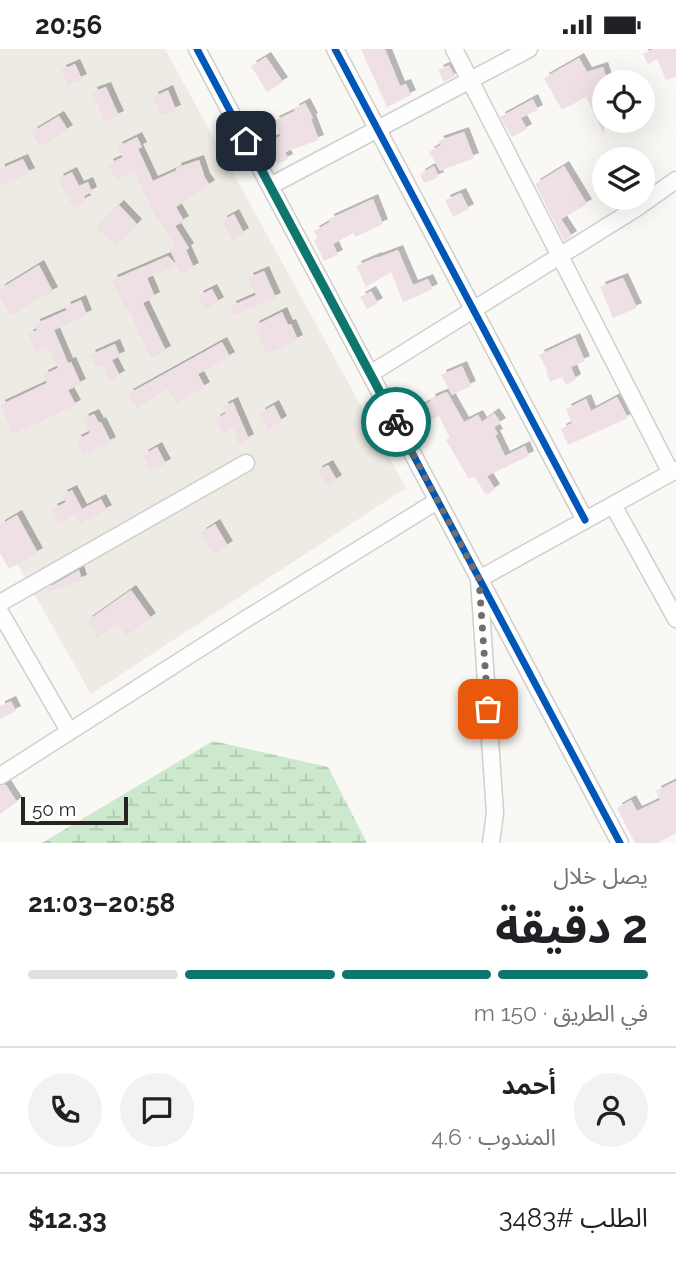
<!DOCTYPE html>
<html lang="ar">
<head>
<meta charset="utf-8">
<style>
  :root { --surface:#fff; --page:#f2f2f2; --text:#202124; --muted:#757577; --line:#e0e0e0; --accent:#0f766e }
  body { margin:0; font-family:Raleway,"Noto Sans Arabic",sans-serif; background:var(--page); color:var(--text); direction:rtl; height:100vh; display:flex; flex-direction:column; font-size:26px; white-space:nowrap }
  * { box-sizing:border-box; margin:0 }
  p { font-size:23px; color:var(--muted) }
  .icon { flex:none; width:38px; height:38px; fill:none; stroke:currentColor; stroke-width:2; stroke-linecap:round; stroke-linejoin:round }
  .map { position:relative; height:794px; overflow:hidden; direction:ltr }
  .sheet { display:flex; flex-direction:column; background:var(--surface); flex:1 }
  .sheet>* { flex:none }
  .controls { position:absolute; left:592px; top:21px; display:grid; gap:14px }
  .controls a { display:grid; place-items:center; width:63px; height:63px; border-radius:50%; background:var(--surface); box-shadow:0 7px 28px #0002; font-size:35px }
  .scale { position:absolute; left:21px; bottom:18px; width:107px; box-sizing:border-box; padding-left:7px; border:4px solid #252423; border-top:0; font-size:19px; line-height:24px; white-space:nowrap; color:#252423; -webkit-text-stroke:5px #fff; paint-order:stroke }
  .pin { position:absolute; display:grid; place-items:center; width:60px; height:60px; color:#fff; margin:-30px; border-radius:14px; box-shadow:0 4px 10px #0006 }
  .courier { position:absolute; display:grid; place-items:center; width:70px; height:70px; margin:-35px; border:5px solid #0f766e; border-radius:50%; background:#fff; color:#222; box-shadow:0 2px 9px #0007 }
  .overview em { font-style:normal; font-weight:700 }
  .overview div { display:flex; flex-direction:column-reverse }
  .overview { display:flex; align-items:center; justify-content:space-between; height:119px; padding:0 28px }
  h1 { font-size:46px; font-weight:700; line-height:52px }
  .bar { display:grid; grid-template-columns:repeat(4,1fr); gap:10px 7px; align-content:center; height:84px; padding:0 28px }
  .bar i { height:9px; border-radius:5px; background:var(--line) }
  .bar .selected { background:var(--accent) }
  .bar p { grid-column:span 4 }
  .line { display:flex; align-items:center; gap:18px; padding:0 28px; border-top:2px solid var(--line) }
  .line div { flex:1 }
  .round { display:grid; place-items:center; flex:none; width:74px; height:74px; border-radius:37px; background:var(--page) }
  .status { display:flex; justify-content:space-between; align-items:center; height:49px; padding:0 35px; background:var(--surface); direction:ltr }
  .status svg { height:19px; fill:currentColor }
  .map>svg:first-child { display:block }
  .built { fill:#edebe3 }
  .wetland { fill:url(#wetland-marsh) }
  .building { fill:#eee0e5; filter:url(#shadow) }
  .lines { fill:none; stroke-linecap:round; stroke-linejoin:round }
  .minor-casing { stroke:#cfcfcc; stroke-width:19 }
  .minor { stroke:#fefefe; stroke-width:16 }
  .cycleway-casing { stroke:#fff; stroke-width:11 }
  .cycleway { stroke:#0057b8; stroke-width:7 }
  .done { stroke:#6f6e6c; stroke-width:7; stroke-dasharray:0 12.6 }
  .route { stroke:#0f766e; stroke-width:9 }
</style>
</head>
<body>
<div class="status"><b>20:56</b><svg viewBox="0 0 49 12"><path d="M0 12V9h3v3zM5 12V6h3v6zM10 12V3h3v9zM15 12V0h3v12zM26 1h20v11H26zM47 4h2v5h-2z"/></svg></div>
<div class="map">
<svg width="676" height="794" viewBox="0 0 676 794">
  <defs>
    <pattern id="wetland-marsh" width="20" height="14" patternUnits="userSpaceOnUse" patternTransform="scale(1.75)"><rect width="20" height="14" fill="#cce9cd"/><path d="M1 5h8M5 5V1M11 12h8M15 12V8" fill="none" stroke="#afc8b0"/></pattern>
    <filter id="shadow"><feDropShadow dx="5" dy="-5" stdDeviation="0" flood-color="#0004"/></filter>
  </defs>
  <rect width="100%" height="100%" fill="#f9f8f5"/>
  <!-- built -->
  <path class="built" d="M0,0H165L406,439L91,645L0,485Z"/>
  <!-- wetland -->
  <path class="wetland" d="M213,692L328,718L367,794H42Z"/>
  <!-- building -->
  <path class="building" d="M361,0H385L400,37L406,35L411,46L387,58Z
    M653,0H676V27L666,31L657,10L648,15L643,5Z
    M266,8L283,33L267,43L251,17Z
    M579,9L587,23L603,18L608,33H604V86L586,48L562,61L544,29Z
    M75,15L82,30L68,36L61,21Z
    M449,16L455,27L444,33L438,21Z
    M106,38L119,67L105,73L92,43Z
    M168,41L176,61L161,67L153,48Z
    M533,50L538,61L521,69L527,80L512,88L500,68Z
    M305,54L313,69L311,70L319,91L285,103L288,110L277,115L267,93L281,87L274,72L295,62L294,60Z
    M59,67L68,81L43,96H39L32,83Z
    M464,83L474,109L440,122L429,103L441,96L438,92Z
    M137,88L142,98L138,100L153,132L177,121L176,119L199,111L205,129L210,136L176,158L184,172L175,177L189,199L186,201L194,219L181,225L170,201L175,198L158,168L156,169L134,122L116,131L108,115L123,108L117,98Z
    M23,110L30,124L0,137V120Z
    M434,117L439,128L424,134L420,125Z
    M564,117L587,155L561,170L572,187L564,192L535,135Z
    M72,123L79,137L88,133L92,143L84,147L86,151L73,158L58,130Z
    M461,144L469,160L453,168L445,151Z
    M373,150L383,175L355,188L353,184L333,195L338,206L324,212L314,191L318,189L314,182L330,173L329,170Z
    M119,156L137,175L115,197L96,178Z
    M234,165L244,184L232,191L222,172Z
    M398,201L413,236L428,230L433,240L403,253L391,223L366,238L356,217L377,208V209Z
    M168,207L177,216L147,229L155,248L143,254L166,302L151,309L128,260L126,261L112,231Z
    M39,216L53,243L22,258L23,260L10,266L0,247V240Z
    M264,222L276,249L234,266L231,257L256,246L248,229Z
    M623,229L637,259L613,269L600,238Z
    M212,240L219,253L205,261L198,247Z
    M371,242L378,254L367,260L360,248Z
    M81,251L87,266L54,281L68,314L71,313L81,335L68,341L76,356L13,385L0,356L47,334L43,326L58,319L48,298L36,303L28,286L37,281L35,275L67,261L65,258Z
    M282,263L288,276L291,275L298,291L267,305L254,277Z
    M575,289L585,312L571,318L576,330L566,336L562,328L550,333L546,322L547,321L539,306Z
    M222,293L230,308L198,325L205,338L177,354L168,340L137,359L128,345Z
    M115,295L120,307L112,311L120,327L109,332L103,316L96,319L90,306Z
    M462,317L471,337L452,346L441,326Z
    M447,343L464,373L478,366L482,373L494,364L501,374L494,378L498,385L495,386L505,407L525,397L529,407L487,427L495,440L486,446L474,427L469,430L446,391L450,389L439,367L418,378L410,364L431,352L430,350Z
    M617,348L628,369L568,396L561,380L572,374L566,360L586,350L591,362Z
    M233,353L249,390L239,395L233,379L223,385L215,371L226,364L223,358Z
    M274,356L282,372L268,380L260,364Z
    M94,365L99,374L101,373L111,393L83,406L76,391L90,384L83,370Z
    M157,398L166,415L151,422L143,406Z
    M328,416L337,431L327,437L317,422Z
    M72,441L82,460L101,450L107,461L80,475L75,465L59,474L52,460L66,453L62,446Z
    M17,466L38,504L9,520L0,504V476Z
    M215,475L228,497L214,505L201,484Z
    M79,521L82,531L48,543L46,540Z
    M131,541L151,569L126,587L118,575L97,589L87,572Z
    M11,652L16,662L0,670V657Z
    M676,732V784L658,794H635L617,759L631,751L637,762L660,751L656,742Z
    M6,736L17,753L0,765V737Z"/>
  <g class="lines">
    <defs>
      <path id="minor" d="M197,0L620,794
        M335,0L585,471
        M454,0L671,424
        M270,137L529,0
        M370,325L635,160L676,131
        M613,456L676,570
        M0,554L246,414
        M0,563L69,682
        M0,727L238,575L437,452
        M491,794L495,764L479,530L676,421"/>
    </defs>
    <!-- minor casing -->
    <use href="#minor" class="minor-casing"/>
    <!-- minor -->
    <use href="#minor" class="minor"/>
    <defs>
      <path id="cycleway" d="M197,0L620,794
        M335,0L585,471"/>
    </defs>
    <!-- cycleway casing -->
    <use href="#cycleway" class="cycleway-casing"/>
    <!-- cycleway -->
    <use href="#cycleway" class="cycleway"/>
  </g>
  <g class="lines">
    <!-- done -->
    <path class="done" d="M396,373L479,530L488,660"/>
    <!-- route -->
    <path class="route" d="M246,92L396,373"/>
  </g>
</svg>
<div class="controls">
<a><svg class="icon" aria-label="locate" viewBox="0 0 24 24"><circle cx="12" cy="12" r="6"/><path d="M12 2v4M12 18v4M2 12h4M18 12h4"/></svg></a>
<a><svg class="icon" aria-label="layers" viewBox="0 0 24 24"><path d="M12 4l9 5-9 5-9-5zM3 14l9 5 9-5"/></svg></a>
</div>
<div class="scale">50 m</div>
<div class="pin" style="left:488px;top:660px;background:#ea580c"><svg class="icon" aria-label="bag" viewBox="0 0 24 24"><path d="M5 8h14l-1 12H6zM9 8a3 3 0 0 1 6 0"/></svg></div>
<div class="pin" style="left:246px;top:92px;background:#1f2937"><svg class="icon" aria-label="home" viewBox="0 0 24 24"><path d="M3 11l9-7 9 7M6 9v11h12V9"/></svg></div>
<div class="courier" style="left:396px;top:373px"><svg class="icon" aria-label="bike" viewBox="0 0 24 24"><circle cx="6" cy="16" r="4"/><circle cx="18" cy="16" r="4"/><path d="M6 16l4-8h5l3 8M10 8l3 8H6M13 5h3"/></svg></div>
</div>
<section class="sheet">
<div class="overview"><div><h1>2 دقيقة</h1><p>يصل خلال</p></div><em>20:58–21:03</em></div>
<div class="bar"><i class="selected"></i><i class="selected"></i><i class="selected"></i><i></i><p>في الطريق · 150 m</p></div>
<div class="line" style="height:126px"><a class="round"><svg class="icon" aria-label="person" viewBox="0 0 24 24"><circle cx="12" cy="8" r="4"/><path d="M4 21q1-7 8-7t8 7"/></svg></a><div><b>أحمد</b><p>المندوب · 4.6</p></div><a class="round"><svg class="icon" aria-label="chat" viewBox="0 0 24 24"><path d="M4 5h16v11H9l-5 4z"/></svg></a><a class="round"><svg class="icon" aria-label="phone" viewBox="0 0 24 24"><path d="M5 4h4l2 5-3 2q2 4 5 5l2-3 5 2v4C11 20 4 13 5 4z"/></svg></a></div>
<div class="line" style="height:91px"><div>الطلب #3483</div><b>$12.33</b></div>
</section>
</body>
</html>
